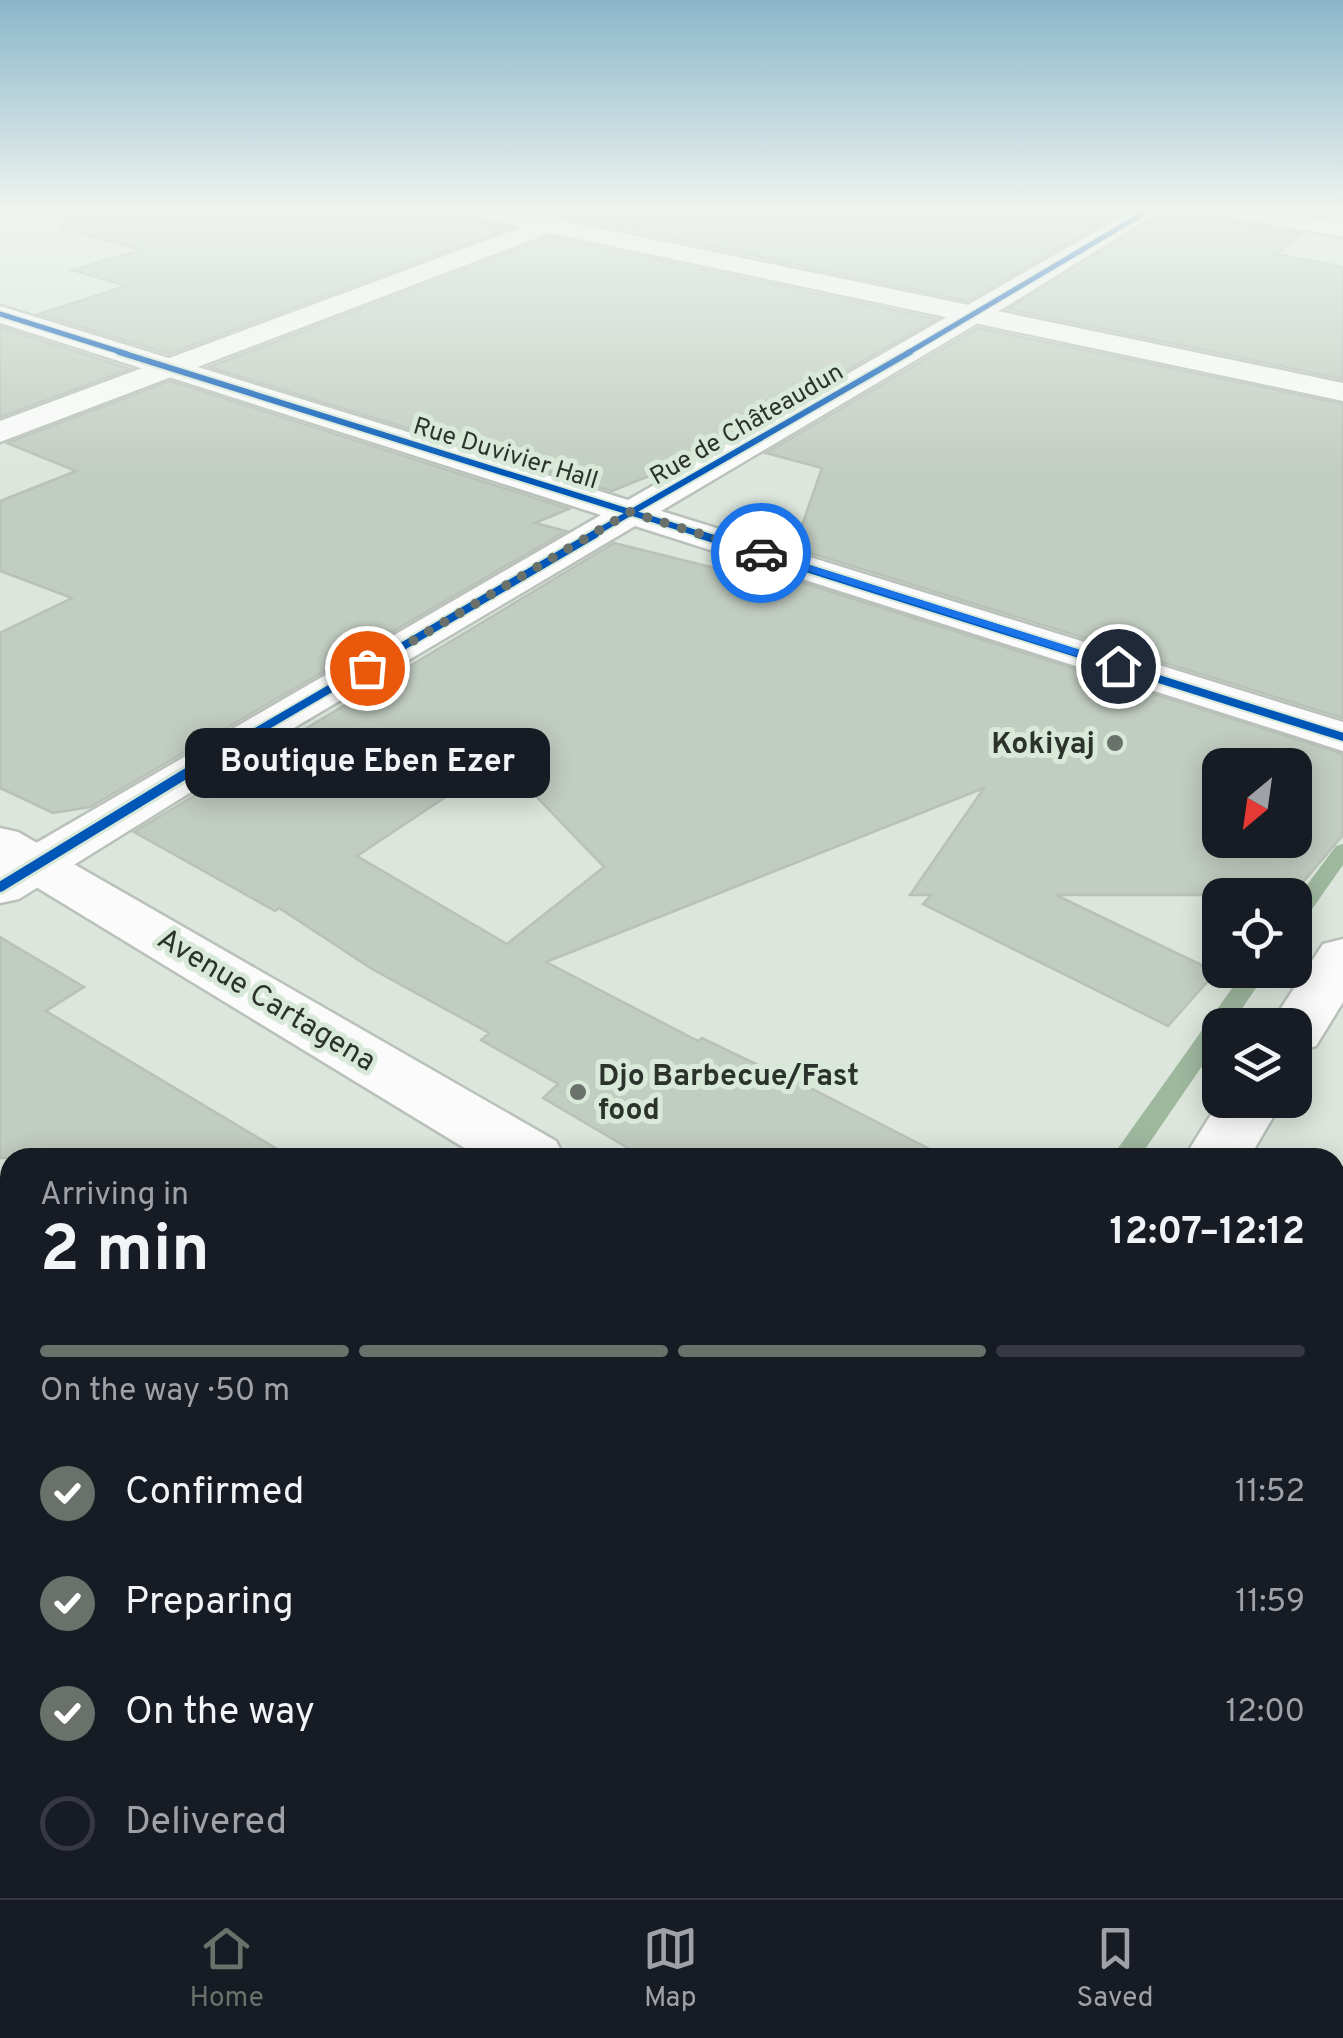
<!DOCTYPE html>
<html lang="en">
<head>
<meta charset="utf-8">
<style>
  :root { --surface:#171b24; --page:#242831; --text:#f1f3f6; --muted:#9ea1a6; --line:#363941; --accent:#6a716a }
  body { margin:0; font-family:Overpass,sans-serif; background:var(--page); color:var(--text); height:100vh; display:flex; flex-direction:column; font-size:38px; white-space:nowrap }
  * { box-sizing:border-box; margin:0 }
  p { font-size:32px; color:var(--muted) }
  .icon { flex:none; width:55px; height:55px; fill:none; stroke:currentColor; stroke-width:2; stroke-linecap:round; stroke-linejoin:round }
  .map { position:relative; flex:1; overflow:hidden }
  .panel { position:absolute; left:0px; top:1148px; width:1345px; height:752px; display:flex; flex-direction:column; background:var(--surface); border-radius:30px 30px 0 0; box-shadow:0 5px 25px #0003 }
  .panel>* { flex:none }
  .needle { width:65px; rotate:209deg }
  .fabs { position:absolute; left:1202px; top:748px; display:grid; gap:20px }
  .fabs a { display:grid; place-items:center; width:110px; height:110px; border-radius:20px; background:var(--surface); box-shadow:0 5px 25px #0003; font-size:50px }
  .pin { position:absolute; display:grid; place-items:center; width:85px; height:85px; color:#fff; margin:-42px; border:5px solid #fff; border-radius:50%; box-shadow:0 2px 10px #0007 }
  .courier { position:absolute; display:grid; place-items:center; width:100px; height:100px; margin:-50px; border:8px solid #1a73e8; border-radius:50%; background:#fff; color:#222; box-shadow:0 2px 12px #0007 }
  .bubble { position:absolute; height:70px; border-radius:20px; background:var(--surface); box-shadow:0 5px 25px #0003; font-size:32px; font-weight:700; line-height:70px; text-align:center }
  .summary em { font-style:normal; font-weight:700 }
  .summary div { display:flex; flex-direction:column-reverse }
  .summary { display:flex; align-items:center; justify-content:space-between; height:170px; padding:0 40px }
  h1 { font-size:65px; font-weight:700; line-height:75px }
  .bar { display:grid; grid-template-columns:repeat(4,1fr); gap:15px 10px; align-content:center; height:120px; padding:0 40px }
  .bar i { height:12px; border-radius:8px; background:var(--line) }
  .bar .on { background:var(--accent) }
  .bar p { grid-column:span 4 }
  ol { padding:0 40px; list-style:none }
  li { display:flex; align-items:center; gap:30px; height:110px }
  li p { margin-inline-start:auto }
  li .icon { padding:10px; border-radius:50%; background:var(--accent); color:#fff; stroke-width:4 }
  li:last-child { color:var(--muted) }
  li i { width:55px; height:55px; border:5px solid var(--line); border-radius:50% }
  .menu { display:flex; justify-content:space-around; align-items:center; height:140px; border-top:2px solid var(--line); background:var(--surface); font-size:28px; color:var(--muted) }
  .menu a { display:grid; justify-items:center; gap:5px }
  .menu .on { color:var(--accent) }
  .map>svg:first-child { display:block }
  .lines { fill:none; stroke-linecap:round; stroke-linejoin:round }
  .stream { fill:#9eb89e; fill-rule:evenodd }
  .building { fill:#c2cdc2; stroke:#b9c1b9; stroke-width:2.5; fill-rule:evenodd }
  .street-casing { stroke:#bac1ba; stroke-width:5 }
  .secondary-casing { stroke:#bac1ba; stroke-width:5 }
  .street { fill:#fafbfa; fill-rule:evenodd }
  .secondary { fill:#fafbfa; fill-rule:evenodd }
  .cycleway-far3-casing { stroke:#d9e9d9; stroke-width:8 }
  .cycleway-far2-casing { stroke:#d9e9d9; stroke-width:10 }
  .cycleway-far1-casing { stroke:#d9e9d9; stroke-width:12 }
  .cycleway-casing { stroke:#d9e9d9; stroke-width:16 }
  .cycleway-far3 { stroke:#0057b8; stroke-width:5 }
  .cycleway-far2 { stroke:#0057b8; stroke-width:6 }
  .cycleway-far1 { stroke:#0057b8; stroke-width:8 }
  .cycleway { stroke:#0057b8; stroke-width:10 }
  .route { fill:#1a73e8 }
  .done { stroke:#6a716a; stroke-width:10; stroke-dasharray:0 18 }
  .poi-dot { fill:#6a716a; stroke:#d9e9d9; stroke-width:4 }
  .labels { text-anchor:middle; stroke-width:10; stroke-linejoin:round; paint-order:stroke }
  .far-street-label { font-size:25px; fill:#2c322c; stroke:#d9e9d9 }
  .poi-label { font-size:30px; font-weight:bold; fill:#2c322c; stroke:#d9e9d9; text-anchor:end }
  .street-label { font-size:30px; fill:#2c322c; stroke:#d9e9d9 }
</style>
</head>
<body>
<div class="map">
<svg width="1343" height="1898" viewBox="0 0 1343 1898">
  <rect width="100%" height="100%" fill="#dce6dc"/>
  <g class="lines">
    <!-- stream -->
    <path class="stream" d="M495,209L534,214L560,209L535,220Z
      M1343,844V865L1303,922L1295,924V901L1336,846Z
      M1245,970H1268L1231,1025H1220V1040L1139,1158H1111Z
      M568,1890H610L606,1898H564Z"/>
  </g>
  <!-- building -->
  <path class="building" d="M64,209H456L462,218L509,228L169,354L39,314L126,286L72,270L141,250L62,228Z
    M532,209H1128L967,301Z
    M1166,209H1210L1223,220L1301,233L1277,254L1343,267V379L1008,309Z
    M550,237L936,319L694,458L612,491L209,367Z
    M0,327L130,369L0,417Z
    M978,328L1343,404V718L794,548L822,468L766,453Z
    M170,381L569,509L535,523L566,531L90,807L53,813L0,788V633L72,598L0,571V501L76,471L7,443Z
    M614,543L755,578L765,571L1343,754V835L1292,895H1056L1216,972L1168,1026L923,904L931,895H910L984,788L546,962L698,1041L702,1038L791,1081L793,1079L947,1158H645L543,1098L558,1084L481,1040L489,1033L372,969L279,908L275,911L134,832ZM501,760L604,867L507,944L357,856ZM1220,765H1295V840H1220Z
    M0,937L84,987L46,1011L292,1158H0Z"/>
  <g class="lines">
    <defs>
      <path id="street" d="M0,209H29L25,214L0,220Z
        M460,209C483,209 549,210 565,221L1343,383V401L550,233L0,442V421L522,227L463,214Z
        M1213,209H1263L1343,223V237L1224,216Z
        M0,828L18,832L556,1141L565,1158H481L0,865Z"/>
      <path id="secondary" d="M1135,209H1163L1017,300L661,511L1343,722V751L635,526L302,723L19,899L0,903V864L601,515L0,323V306L628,500Z
        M1343,939V1002L1316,1046L1295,1052V1025H1270L1323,944Z
        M1220,1100H1283L1249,1158H1184Z
        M1335,1720L1343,1723V1818L1335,1815Z
        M690,1890H788L784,1898H687Z"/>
    </defs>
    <!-- street casing -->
    <use href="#street" class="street-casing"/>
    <!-- secondary casing -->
    <use href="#secondary" class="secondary-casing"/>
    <!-- street -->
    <use href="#street" class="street"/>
    <!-- secondary -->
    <use href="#secondary" class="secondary"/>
    <defs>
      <path id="cycleway-far3" d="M0,314L127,354
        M906,354L1151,209"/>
      <path id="cycleway-far2" d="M119,352L706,536
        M590,536L910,352"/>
      <path id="cycleway-far1" d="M698,534L1343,737
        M196,767L595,534"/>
      <path id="cycleway" d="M0,887L200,765"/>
    </defs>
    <!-- cycleway-far3 casing -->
    <use href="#cycleway-far3" class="cycleway-far3-casing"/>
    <!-- cycleway-far2 casing -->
    <use href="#cycleway-far2" class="cycleway-far2-casing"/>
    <!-- cycleway-far1 casing -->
    <use href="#cycleway-far1" class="cycleway-far1-casing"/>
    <!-- cycleway casing -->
    <use href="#cycleway" class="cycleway-casing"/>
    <!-- cycleway-far3 -->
    <use href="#cycleway-far3" class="cycleway-far3"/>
    <!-- cycleway-far2 -->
    <use href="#cycleway-far2" class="cycleway-far2"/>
    <!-- cycleway-far1 -->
    <use href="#cycleway-far1" class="cycleway-far1"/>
    <!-- cycleway -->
    <use href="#cycleway" class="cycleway"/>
  </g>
  <!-- sky -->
  <linearGradient id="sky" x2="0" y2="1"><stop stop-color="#8ab6ca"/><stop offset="0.44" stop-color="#eff4ef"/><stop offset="1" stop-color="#eff4ef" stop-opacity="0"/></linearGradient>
  <rect width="1343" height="474" fill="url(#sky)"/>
  <!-- route -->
  <path class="route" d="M761,550L1122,663L1124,666L1114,668L757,555Z"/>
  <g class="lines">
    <!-- done -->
    <path class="done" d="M367,668L630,512L761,553"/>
  </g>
  <!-- markers -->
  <g class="poi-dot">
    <circle cx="1115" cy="743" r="10"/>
    <circle cx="578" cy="1092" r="10"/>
  </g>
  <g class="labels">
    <!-- far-street labels -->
    <g class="far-street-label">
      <text transform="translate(746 423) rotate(-30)" y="9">Rue de Châteaudun</text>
      <text transform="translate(506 452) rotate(17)" y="9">Rue Duvivier Hall</text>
    </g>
    <!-- poi labels -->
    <g class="poi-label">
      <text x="1095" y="753">Kokiyaj</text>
      <text x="598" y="1085" text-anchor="start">Djo Barbecue/Fast<tspan x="598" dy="34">food</tspan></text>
    </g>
    <!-- street labels -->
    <g class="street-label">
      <text transform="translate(267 999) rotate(31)" y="10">Avenue Cartagena</text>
    </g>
  </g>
</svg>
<div class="fabs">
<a><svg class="needle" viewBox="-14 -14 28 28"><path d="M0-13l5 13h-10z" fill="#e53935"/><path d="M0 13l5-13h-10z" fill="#9ea1a6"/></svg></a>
<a><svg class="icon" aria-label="locate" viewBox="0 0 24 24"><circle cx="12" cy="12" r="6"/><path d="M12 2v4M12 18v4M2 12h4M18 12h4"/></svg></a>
<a><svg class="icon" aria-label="layers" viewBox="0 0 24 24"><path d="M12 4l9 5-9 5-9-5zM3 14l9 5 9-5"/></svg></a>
</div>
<div class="pin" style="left:367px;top:668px;background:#ea580c"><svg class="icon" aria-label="bag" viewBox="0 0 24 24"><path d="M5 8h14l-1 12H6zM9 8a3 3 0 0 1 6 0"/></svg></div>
<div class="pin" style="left:1118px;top:666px;background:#1f2937"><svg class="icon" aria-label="home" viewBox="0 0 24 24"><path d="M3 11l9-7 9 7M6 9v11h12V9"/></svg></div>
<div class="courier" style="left:761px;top:553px"><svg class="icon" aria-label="car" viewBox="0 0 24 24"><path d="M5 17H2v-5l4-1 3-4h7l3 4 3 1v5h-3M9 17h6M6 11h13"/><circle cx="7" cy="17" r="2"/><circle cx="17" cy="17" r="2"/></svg></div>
<div class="bubble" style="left:185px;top:728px;width:365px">Boutique Eben Ezer</div>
<section class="panel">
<div class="summary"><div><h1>2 min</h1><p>Arriving in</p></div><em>12:07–12:12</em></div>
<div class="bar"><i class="on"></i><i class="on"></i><i class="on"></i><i></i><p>On the way · 50 m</p></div>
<ol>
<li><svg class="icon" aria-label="check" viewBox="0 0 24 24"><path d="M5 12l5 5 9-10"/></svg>Confirmed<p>11:52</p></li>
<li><svg class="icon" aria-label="check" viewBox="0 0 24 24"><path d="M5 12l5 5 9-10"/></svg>Preparing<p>11:59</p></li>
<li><svg class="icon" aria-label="check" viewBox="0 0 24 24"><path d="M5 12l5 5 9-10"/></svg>On the way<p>12:00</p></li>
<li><i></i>Delivered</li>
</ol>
</section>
</div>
<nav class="menu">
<a class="on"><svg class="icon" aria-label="home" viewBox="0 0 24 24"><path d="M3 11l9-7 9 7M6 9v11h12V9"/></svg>Home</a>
<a><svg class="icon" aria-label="map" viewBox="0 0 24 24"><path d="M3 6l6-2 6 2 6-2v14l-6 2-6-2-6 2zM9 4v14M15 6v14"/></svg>Map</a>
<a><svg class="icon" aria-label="saved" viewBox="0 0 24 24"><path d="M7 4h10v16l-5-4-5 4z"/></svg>Saved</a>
</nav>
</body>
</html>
